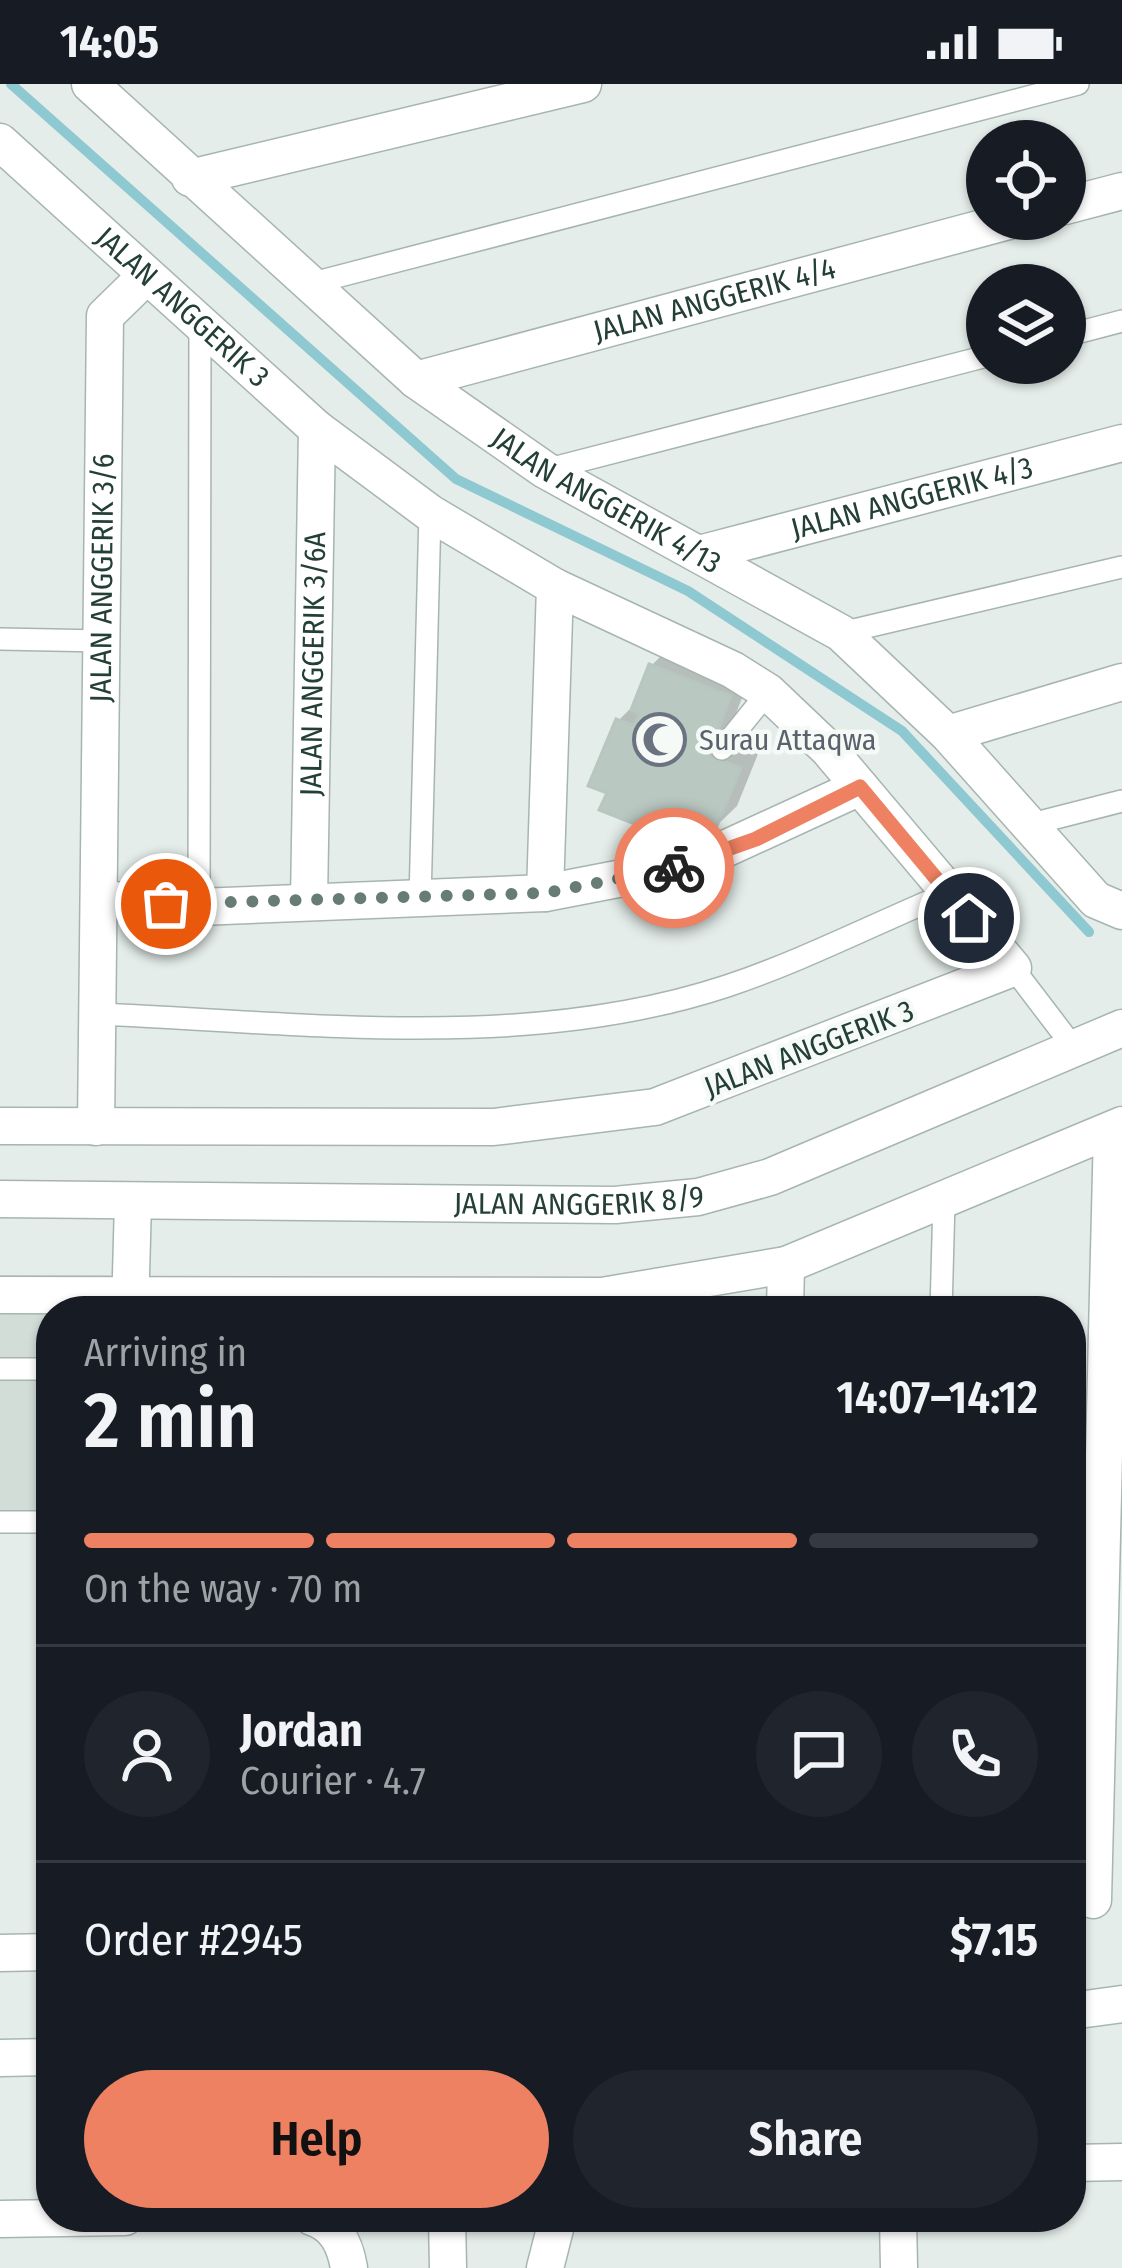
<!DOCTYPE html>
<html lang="en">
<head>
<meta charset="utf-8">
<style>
  :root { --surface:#171b24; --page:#20242c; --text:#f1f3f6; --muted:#9ea1a6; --line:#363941; --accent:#ee8162 }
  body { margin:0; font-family:"Fira Sans Condensed",sans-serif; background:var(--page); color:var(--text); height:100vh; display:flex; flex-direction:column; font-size:45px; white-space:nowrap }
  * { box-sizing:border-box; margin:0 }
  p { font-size:39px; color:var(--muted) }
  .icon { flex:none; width:66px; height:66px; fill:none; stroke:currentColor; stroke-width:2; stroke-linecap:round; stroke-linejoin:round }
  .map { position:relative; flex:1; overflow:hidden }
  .side { position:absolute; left:36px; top:1212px; width:1050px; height:936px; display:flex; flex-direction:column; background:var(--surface); border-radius:48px; box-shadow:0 3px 9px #0004 }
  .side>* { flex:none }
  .tools { position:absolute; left:966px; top:36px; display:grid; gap:24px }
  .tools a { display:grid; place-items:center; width:120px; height:120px; border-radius:50%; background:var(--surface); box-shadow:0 3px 9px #0004; font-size:60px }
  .pin { position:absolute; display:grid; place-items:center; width:102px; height:102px; color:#fff; margin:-51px; border:6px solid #fff; border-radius:50%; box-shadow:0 3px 12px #0007 }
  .courier { position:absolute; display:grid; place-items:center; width:120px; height:120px; margin:-60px; border:9px solid #ee8162; border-radius:50%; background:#fff; color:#222; box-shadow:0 3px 15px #0007 }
  .head em { font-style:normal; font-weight:600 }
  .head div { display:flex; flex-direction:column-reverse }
  .head { display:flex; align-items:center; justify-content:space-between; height:204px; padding:0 48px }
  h1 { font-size:78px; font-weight:600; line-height:90px }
  .bar { display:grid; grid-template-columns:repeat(4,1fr); gap:18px 12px; align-content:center; height:144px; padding:0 48px }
  .bar i { height:15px; border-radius:9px; background:var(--line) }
  .bar .current { background:var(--accent) }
  .bar p { grid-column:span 4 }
  .line { display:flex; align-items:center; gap:30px; padding:0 48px; border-top:3px solid var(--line) }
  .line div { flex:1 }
  .round { display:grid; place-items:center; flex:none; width:126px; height:126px; border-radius:63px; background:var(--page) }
  .primary-button { display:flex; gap:24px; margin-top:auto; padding:24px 48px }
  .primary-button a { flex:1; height:138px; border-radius:72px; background:var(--accent); color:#111; font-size:48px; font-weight:600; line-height:138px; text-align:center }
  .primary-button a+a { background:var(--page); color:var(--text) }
  .status { display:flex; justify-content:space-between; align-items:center; height:84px; padding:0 60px; background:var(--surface); direction:ltr }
  .status svg { height:33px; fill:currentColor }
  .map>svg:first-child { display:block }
  .built { fill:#d2ddd8 }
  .shadow { fill:#0003 }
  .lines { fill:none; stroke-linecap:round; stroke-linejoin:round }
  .stream { stroke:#8ec8d0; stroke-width:10 }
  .building { fill:#bac8c2; stroke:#b7c7c0; stroke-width:3 }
  .service-casing { stroke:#a7b5b0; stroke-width:24 }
  .minor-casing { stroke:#a7b5b0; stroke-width:39 }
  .secondary-casing { stroke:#a3b9b1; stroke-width:39 }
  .service { stroke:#fff; stroke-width:21 }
  .minor { stroke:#fff; stroke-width:36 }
  .secondary { stroke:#fff; stroke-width:36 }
  .done { stroke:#677c75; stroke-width:12; stroke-dasharray:0 21.6 }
  .route { stroke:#ee8162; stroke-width:15 }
  .labels { text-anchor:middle; stroke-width:9; stroke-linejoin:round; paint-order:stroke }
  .street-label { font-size:30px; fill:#243f37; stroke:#f5faf7 }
  .worship-label { font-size:30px; fill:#5b616d; stroke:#f5faf7; text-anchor:start }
</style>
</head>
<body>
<div class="status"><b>14:05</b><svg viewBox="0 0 49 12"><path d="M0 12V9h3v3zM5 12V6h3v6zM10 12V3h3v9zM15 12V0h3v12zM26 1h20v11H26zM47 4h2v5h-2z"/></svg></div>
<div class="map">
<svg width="1122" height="2184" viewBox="0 0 1122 2184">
  <rect width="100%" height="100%" fill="#e4ede9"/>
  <!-- built -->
  <path class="built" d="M0,1191H110V1227H51V1447H0Z"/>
  <!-- shadow -->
  <path class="shadow" d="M675,558L752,589L729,647L762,660L737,722L713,745L689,736L673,752L610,708L618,637L637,618L652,581Z"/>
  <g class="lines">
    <!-- stream -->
    <path class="stream" d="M11,0L456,395L688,507L902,647L1089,848"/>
  </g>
  <!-- building -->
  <path class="building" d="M649,580L731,612L708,671L741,684L714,749L681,736L673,755L599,726L607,709L588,702L616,635L634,642L639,629L631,626Z"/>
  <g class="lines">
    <defs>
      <path id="service" d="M313,199L1078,0
        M1065,252L1122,237
        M545,386L987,272
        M841,549L1122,483
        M0,555L103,557
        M722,665L768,608
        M1032,740L1122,717
        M420,816L430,429
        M199,823L200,241
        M1013,884L1074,964
        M100,930C306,939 528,968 727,902C802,877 874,840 946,810
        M941,1227L944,1117
        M0,1285H51
        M0,1438H51"/>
      <g id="minor">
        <path id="s1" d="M90,0L416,296L545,386L841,549L948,650L1096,816L1122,827"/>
        <path id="s2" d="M0,58L317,345L430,429L555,503L733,586L768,608L828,665L1013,884L655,1023L494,1043L0,1042"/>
        <path d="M190,94L583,0"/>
        <path d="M1065,122L1122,107"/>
        <path id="s3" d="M416,296L1016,135"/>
        <path id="s4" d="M703,469L1122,359"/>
        <path d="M948,650L1122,598"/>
        <path d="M545,809L555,503"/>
        <path d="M100,815L199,823L545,809L690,781L860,703"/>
        <path id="s5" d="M309,817L317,345"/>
        <path id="s6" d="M96,1043L105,232L146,192"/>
        <path id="s7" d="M0,1115L615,1121L698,1113L770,1093L1122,944"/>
        <path d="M0,1211L602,1212L786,1181L1122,1041"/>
        <path d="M130,1227L133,1118"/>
        <path d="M785,1227L786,1181"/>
        <path d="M1093,1816L1112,1047"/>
        <path d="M0,1869L51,1868"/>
        <path d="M1071,2079L1122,2078"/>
        <path d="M312,2133C336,2141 345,2160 349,2184"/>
        <path d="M447,2133L448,2184"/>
        <path d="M898,2133L899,2184"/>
        <path d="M0,2135L125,2133"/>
        <path d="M545,2184L558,2133"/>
      </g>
      <path id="secondary" d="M1071,1927L1122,1920
        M0,1974L51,1973"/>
    </defs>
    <!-- service casing -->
    <use href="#service" class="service-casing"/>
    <!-- minor casing -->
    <use href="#minor" class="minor-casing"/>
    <!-- secondary casing -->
    <use href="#secondary" class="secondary-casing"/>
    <!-- service -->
    <use href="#service" class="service"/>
    <!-- minor -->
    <use href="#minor" class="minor"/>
    <!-- secondary -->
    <use href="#secondary" class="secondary"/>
  </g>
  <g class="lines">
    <!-- done -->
    <path class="done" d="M166,820L545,809L674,784"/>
    <!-- route -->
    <path class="route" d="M674,784L756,755L860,703L969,834"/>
  </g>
  <!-- icons -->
  <defs>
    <symbol id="mosque-ring" viewBox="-11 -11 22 22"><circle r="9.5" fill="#f5faf7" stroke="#6b7280" stroke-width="1.5"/><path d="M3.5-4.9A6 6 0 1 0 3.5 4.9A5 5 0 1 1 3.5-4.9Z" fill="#6b7280"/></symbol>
  </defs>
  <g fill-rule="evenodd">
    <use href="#mosque-ring" x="630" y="626" width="59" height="59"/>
  </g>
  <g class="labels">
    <!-- street labels -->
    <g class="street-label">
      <text dy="10" stroke="none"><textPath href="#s3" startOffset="309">JALAN ANGGERIK 4/4</textPath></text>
      <text dy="10" stroke="none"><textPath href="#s2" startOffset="246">JALAN ANGGERIK 3</textPath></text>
      <text dy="10" stroke="none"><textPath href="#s4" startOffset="216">JALAN ANGGERIK 4/3</textPath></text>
      <text dy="10" stroke="none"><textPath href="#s1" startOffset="666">JALAN ANGGERIK 4/13</textPath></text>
      <text dy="10" stroke="none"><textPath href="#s6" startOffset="549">JALAN ANGGERIK 3/6</textPath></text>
      <text dy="10" stroke="none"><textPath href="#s5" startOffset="237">JALAN ANGGERIK 3/6A</textPath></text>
      <text transform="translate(809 965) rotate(-21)" y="10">JALAN ANGGERIK 3</text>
      <text dy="10" stroke="none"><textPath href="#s7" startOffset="579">JALAN ANGGERIK 8/9</textPath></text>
    </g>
    <!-- worship labels -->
    <g class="worship-label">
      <text x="699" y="666">Surau Attaqwa</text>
    </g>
  </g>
</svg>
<div class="tools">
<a><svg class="icon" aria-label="locate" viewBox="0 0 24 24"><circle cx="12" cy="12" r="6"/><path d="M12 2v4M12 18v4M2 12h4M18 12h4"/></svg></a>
<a><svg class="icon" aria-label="layers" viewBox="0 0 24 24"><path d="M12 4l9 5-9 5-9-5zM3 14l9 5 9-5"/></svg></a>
</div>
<div class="pin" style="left:166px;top:820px;background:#ea580c"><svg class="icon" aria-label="bag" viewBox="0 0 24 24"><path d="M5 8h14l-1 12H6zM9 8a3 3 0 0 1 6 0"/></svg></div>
<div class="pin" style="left:969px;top:834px;background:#1f2937"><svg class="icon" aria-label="home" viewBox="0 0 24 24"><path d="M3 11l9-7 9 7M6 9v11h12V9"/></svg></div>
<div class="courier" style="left:674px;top:784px"><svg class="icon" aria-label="bike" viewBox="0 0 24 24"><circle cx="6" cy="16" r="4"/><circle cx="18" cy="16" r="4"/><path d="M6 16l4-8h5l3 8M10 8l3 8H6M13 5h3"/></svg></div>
<section class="side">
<div class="head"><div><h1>2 min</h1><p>Arriving in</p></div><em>14:07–14:12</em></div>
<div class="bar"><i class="current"></i><i class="current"></i><i class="current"></i><i></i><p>On the way · 70 m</p></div>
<div class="line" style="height:216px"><a class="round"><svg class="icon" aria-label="person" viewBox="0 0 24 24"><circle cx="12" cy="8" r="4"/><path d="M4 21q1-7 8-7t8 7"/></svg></a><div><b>Jordan</b><p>Courier · 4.7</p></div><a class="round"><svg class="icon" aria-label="chat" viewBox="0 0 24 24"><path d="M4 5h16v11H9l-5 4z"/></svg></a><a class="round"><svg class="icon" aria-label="phone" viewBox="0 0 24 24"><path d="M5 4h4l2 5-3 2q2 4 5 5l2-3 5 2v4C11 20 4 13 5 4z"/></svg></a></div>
<div class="line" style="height:156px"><div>Order #2945</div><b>$7.15</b></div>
<div class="primary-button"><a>Help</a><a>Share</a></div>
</section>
</div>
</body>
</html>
